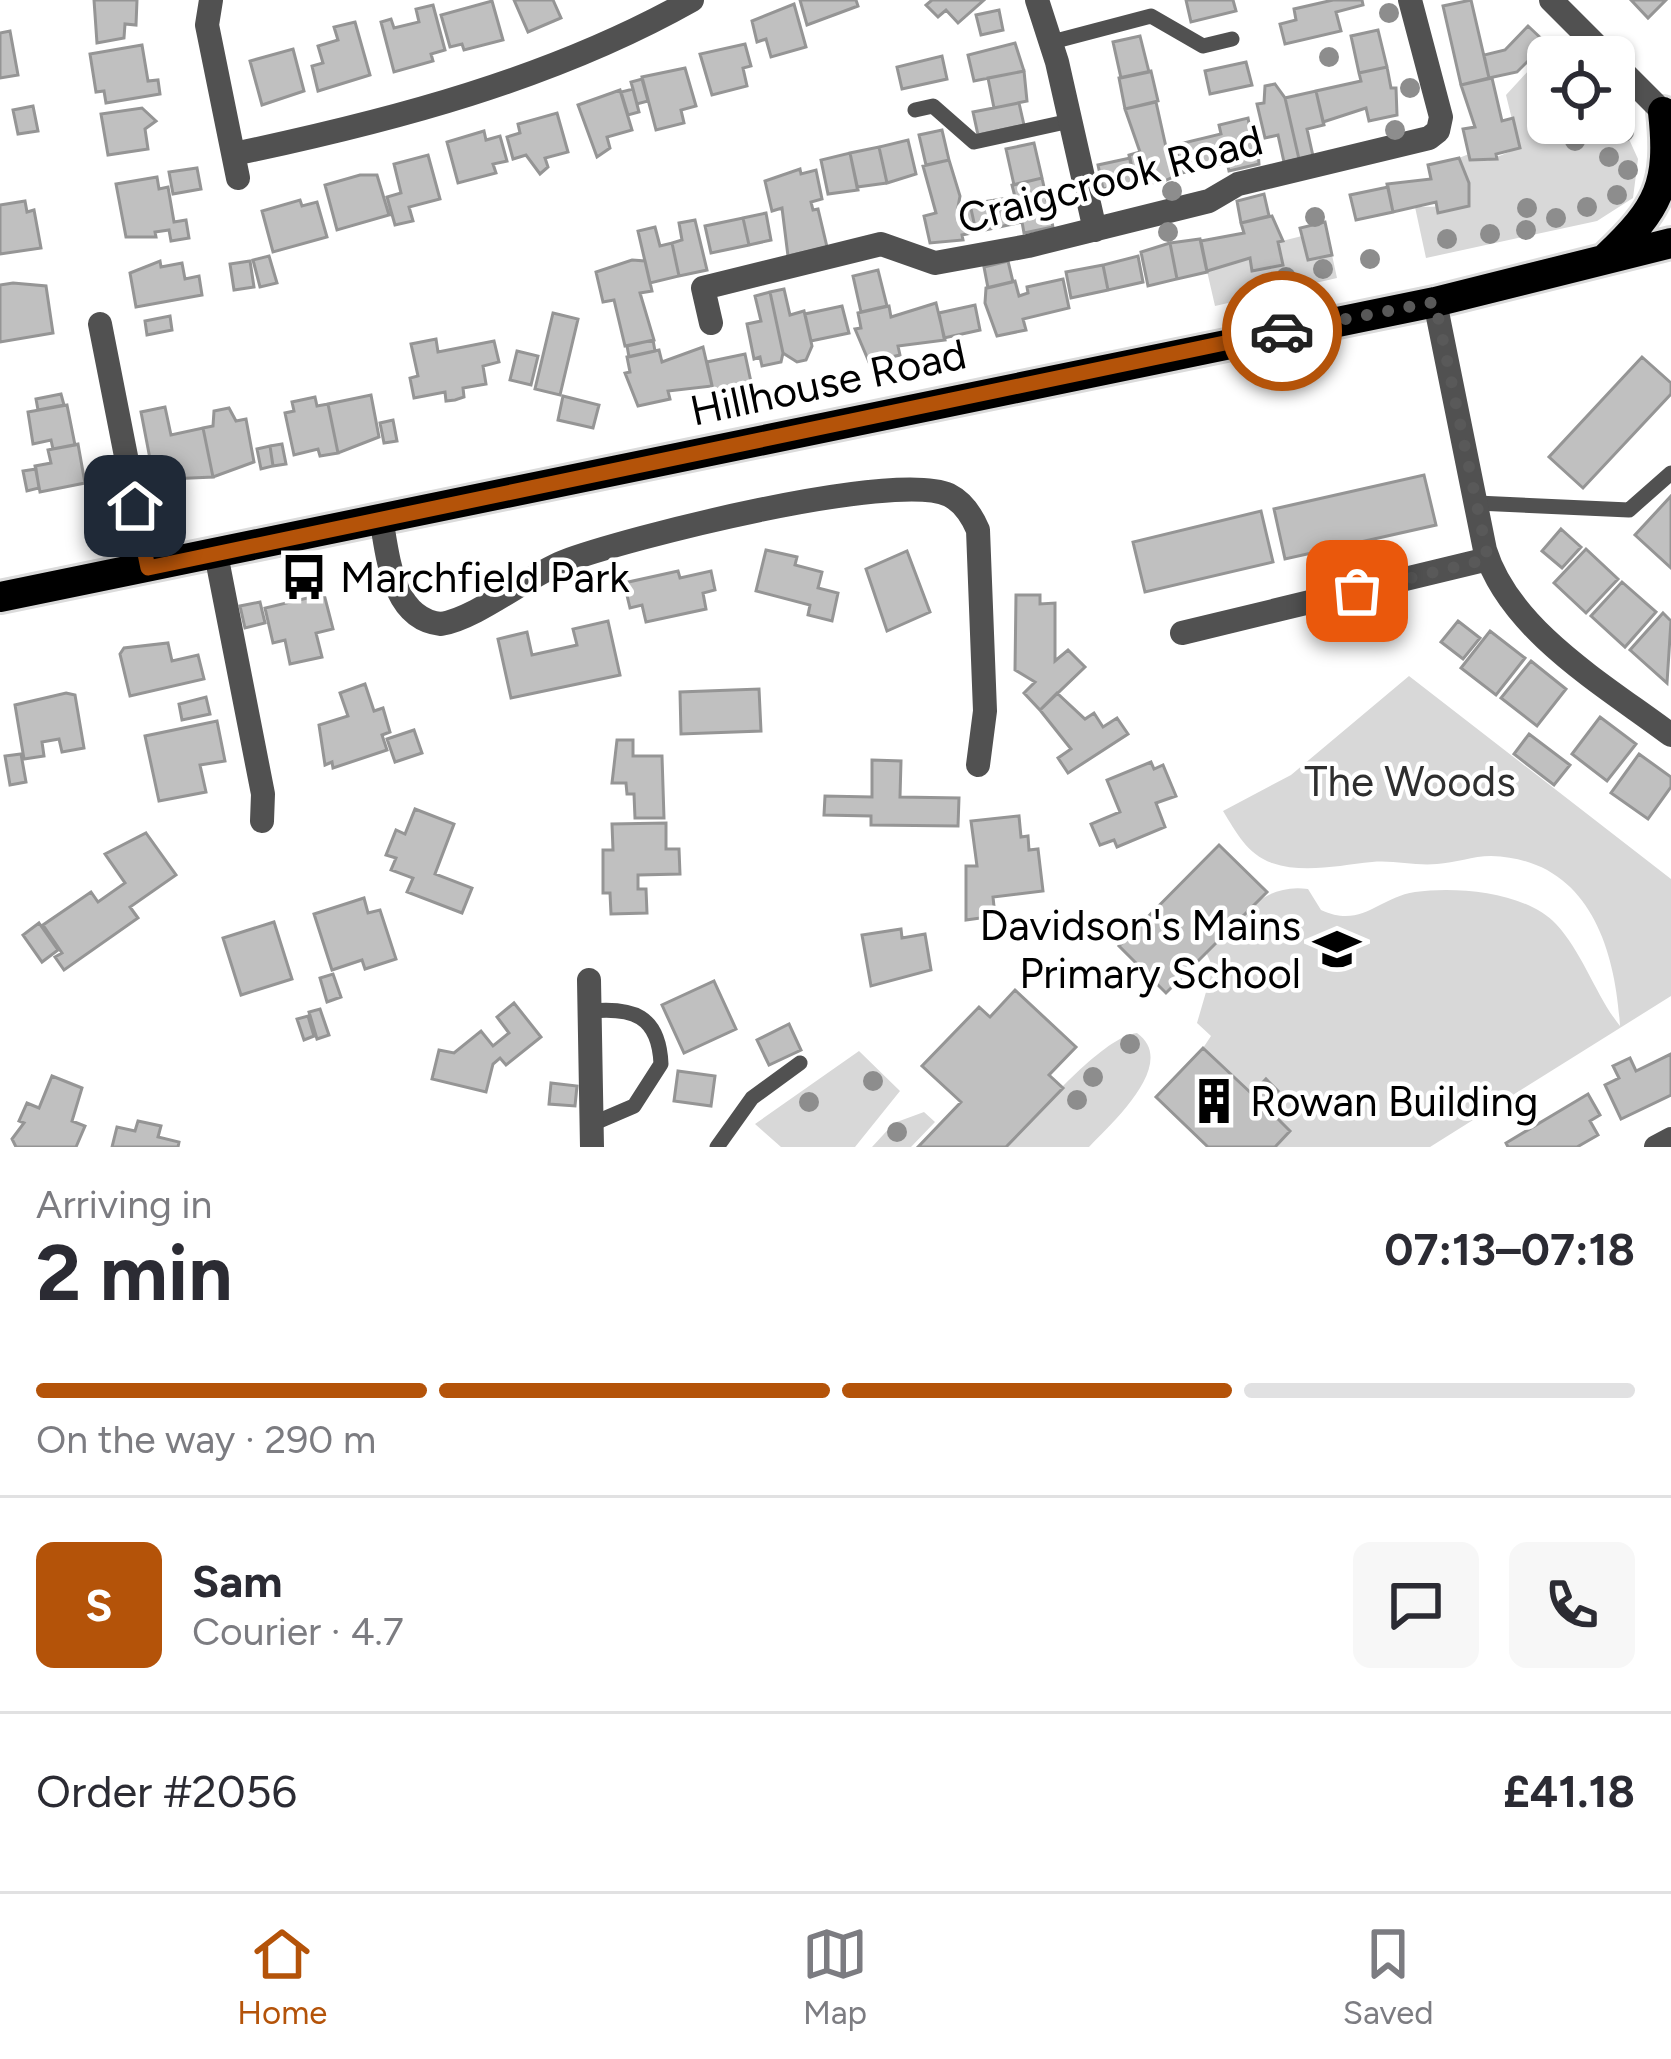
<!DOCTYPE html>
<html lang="en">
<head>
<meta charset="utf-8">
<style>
  :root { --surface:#fff; --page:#f7f7f7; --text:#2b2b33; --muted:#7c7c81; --line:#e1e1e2; --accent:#b45309 }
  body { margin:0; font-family:Figtree,sans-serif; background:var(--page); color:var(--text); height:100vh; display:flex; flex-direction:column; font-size:45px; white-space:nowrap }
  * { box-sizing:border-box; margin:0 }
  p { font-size:39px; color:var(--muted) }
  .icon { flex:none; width:66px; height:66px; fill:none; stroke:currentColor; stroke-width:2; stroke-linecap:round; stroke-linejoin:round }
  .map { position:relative; height:1147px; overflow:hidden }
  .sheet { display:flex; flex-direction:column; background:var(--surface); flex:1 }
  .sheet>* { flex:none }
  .fabs { position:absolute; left:1527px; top:36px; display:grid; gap:24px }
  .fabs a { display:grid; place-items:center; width:108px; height:108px; border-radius:18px; background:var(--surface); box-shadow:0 3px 9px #0004; font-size:60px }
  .pin { position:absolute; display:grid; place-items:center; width:102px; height:102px; color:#fff; margin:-51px; border-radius:24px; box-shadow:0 6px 18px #0006 }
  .courier { position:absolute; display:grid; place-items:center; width:120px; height:120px; margin:-60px; border:9px solid #b45309; border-radius:50%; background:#fff; color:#222; box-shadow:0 3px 15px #0007 }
  .head em { font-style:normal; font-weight:700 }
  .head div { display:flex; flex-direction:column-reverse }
  .head { display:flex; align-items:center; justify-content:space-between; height:204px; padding:0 36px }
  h1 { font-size:78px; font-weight:700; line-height:90px }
  .bar { display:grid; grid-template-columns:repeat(4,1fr); gap:18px 12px; align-content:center; height:144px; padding:0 36px }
  .bar i { height:15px; border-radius:9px; background:var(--line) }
  .bar .current { background:var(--accent) }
  .bar p { grid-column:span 4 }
  .line { display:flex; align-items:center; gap:30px; padding:0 36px; border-top:3px solid var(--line) }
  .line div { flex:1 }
  .round { display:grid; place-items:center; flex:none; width:126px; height:126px; border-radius:18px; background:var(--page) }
  .menu { display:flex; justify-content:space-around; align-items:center; height:168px; border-top:3px solid var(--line); background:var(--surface); font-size:33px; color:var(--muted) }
  .menu a { display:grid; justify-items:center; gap:6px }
  .menu .current { color:var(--accent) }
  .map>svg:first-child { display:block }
  .green { fill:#d8d8d8 }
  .building { fill:#c0c0c0; stroke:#959595; stroke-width:3 }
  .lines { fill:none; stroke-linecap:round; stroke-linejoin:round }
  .primary-casing { stroke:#dbdbdb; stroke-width:36 }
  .service { stroke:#515151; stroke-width:15 }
  .minor { stroke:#515151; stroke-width:24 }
  .tertiary { stroke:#515151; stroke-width:24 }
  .primary { stroke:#000; stroke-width:30 }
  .tree { fill:#8d8d8d }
  .done { stroke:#595959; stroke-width:12; stroke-dasharray:0 21.6 }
  .route { stroke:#b45309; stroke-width:15 }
  .labels { text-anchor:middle; stroke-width:9; stroke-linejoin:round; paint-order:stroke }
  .street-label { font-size:42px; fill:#000; stroke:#fff }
  .poi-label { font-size:42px; fill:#000; stroke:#fff; text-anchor:start }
  .park-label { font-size:42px; fill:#2f2f2f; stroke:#fff }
</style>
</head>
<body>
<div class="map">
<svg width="1671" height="1147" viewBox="0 0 1671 1147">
  <rect width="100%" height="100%" fill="#fff"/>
  <!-- green -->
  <path class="green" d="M1553,44L1565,57H1548V123H1614V106L1638,159L1633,198L1597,221L1426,258L1415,207L1469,206V183L1459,158L1469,154L1487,161L1519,148L1506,95Z
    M1302,236L1308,260L1332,255L1337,278L1215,306L1207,271L1250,258L1253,271L1282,265L1278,242Z
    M1409,676L1671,879V996L1430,1147H1275L1290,1131L1264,1105L1277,1090L1266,1080L1252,1094L1203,1048L1211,1036L1197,1023L1213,968L1206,952C1237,922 1261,882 1308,889L1321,910C1362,929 1377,898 1415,892C1457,886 1526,892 1556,924C1583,953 1596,996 1620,1026C1615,945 1587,859 1491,856C1473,856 1455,863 1437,864C1415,866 1394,860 1372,862C1340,865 1304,874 1272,863C1247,854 1236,832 1223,811L1291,775Z
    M1137,1033C1179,1063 1112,1123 1089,1147H1006C1033,1119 1101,1037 1137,1033Z
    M859,1051L900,1091L855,1147H781L755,1124Z
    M924,1112L935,1122L911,1147H872L894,1123Z"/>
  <!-- building -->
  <path class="building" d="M94,0H137L136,25L125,24L124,38L97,43Z
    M514,0H553L561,18L528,32Z
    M800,0H856L858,6L807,25Z
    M932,0H984L958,23L946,10L938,17L926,5Z
    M1186,0H1233L1236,11L1191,22Z
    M1333,0H1362L1363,5L1336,12L1341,31L1285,44L1280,24L1296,20L1294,9Z
    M1471,0L1489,78L1461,85L1443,6Z
    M1631,0H1666L1648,18Z
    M492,1L503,40L464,50L462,44L450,47L441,15Z
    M794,4L806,47L771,57L766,39L757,42L752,21Z
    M433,5L445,50L431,54L433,61L394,72L381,22L391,19L394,28L419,22L416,9Z
    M999,10L1003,30L981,35L976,15Z
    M355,22L370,75L318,91L312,66L323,63L318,46L338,40L334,27Z
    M1528,26L1546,43L1517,72L1489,78L1484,55L1505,50Z
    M1378,30L1387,67L1359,73L1351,36Z
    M10,31L18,75L0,78V33Z
    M1140,36L1149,72L1121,78L1113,42Z
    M1015,43L1024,71L974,81L968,55Z
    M745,44L751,66L743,68L747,86L712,95L700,54Z
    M142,45L148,81L158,80L160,94L106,103L104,91L96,92L90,54Z
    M293,49L304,91L262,105L250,61Z
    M942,56L947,79L902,89L897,67Z
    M1246,62L1252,85L1210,94L1205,71Z
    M1387,67L1391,88H1396L1397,115L1369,121L1366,108L1323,122L1316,91L1361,81L1359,73Z
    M685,68L696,106L681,110L684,123L656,130L642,77Z
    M1024,71L1027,101L994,108L988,78Z
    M1151,71L1158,101L1125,109L1119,78Z
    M1492,78L1502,121L1513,118L1520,148L1496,154L1497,159L1470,160L1463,129L1475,127L1461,85Z
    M642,79L648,101L637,104L631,82Z
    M1275,84L1285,98L1299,159L1284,162L1278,135L1265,138L1257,104L1264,103L1265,86Z
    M633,89L639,112L628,115L621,92Z
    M620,90L632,130L607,137L610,148L597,157L578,105Z
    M1316,91L1324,125L1307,129L1313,156L1299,159L1285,98Z
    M1156,102L1166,147L1175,145L1182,173L1162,182L1135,184L1129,155L1140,152L1125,109Z
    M1019,103L1024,125L978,135L973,112Z
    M33,106L38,131L18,134L13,110Z
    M142,108L156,121L145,129L148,149L108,155L101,114Z
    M557,113L568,152L545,158L548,167L540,174L526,155L513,159L507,137L520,133L518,124Z
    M1248,118L1252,139L1257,138L1259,164L1229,171L1226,157L1219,159L1220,164L1182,173L1175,145L1221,134L1219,125Z
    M942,130L949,160L926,165L919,135Z
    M484,131L486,140L500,136L507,161L493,164L496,173L458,183L447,142Z
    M908,140L916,174L887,183L879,147Z
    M1034,143L1042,178L1014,185L1006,149Z
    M879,147L887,183L857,187L850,153Z
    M850,153L858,190L828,194L821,160Z
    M428,155L440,199L409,207L413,221L395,225L387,197L401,193L394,164Z
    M1130,158L1135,182L1103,189L1098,165Z
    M1459,158L1469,183V206L1438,213L1436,202L1393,212L1387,184L1431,179L1428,165Z
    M949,160L960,196L958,207L970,204L976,232L962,235L963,240L930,243L924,216L936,213L923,166Z
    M197,168L201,189L173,194L169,172Z
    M800,169L801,174L816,170L822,199L811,202L813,210L818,209L827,247L788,256L782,208L772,211L765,181Z
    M360,175H377L389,215L337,230L325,185Z
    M157,177L159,189L168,187L174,222L186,220L189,238L171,241L169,230L155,232L156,237H126L116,184Z
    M1042,178L1053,227L1024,233L1022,222L976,232L970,204L1015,197L1012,185Z
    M1388,187L1393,212L1356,220L1350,195Z
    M1264,194L1269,216L1241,223L1237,201Z
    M300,200L302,206L317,202L327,237L273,252L262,211Z
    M25,201L27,212L34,210L41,248L0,254V205Z
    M766,213L771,240L749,245L743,218Z
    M1272,216L1283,241L1278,242L1283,265L1252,271L1250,258L1207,271L1201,241L1244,233L1241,223Z
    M743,218L749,245L711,253L705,226Z
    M695,220L707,270L679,276L672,243L682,240L679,223Z
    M1325,222L1332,255L1308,260L1300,228Z
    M655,227L660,246L672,243L679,276L650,283L638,231Z
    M1200,239L1207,272L1177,279L1170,243Z
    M1170,243L1177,279L1148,286L1141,252Z
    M269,256L277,283L260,287L253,260Z
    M1138,256L1143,282L1108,290L1103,265Z
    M632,260L645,261L652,291L640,293L654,340L625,346L614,300L603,302L596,272Z
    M160,261L161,267L182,263L185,279L199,276L202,295L136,307L130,273Z
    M250,261L254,287L234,290L230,264Z
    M1008,261L1013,282L988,288L984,267Z
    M1103,265L1108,290L1071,298L1066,272Z
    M878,270L887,306L861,312L853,276Z
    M1063,279L1069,308L1023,319L1026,330L997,336L985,303L986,288L1015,281L1019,296L1028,293L1027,287Z
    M13,283L46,286L53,333L0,342V285Z
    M784,289L790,315L804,311L812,346L806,360L797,362L783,353L770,292Z
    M770,292L783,353L781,362L762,366L760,357L754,359L747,324L761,321L755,296Z
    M936,303L945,340L898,346L900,355L869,362L855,329L861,328L858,313L889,306L891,317Z
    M975,305L980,330L944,338L939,313Z
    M842,306L849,333L811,341L805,314Z
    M553,313L578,319L560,395L535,389Z
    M170,316L172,330L147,335L145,321Z
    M436,339L438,352L494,341L499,362L483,366L486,384L463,388L464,397L455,400L446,401L445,392L414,398L410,378L418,376L411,344Z
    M653,340L655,351L629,357L627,346Z
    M703,347L712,386L668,391L670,399L638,406L625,373L630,372L627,357L659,350L662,362Z
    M517,351L538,356L531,385L510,380Z
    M745,354L751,382L713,390L707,362Z
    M1642,357L1671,383V394L1583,488L1549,457Z
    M61,394L64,405L38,410L36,399Z
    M371,395L379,437L338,453L328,404Z
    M563,396L599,405L593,428L558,420Z
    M315,397L317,406L328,404L338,453L320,456L318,449L294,455L285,413L294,411L292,402Z
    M67,405L75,445L53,449L51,440L33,444L28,412Z
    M165,407L171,435L203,428L213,477L169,479L165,461L151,464L141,412Z
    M229,408L236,421L246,419L254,462L213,477L203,428L213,426L214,411Z
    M393,420L397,441L384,443L380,423Z
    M78,444L85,483L40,492L35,466L51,463L48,450Z
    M282,444L286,464L273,466L270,446Z
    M270,446L273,466L261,469L257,449Z
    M36,469L39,488L27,491L23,471Z
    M1424,475L1436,525L1285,559L1274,509Z
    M1671,496V568L1635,535Z
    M1261,511L1273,562L1145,592L1133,542Z
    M1561,529L1581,547L1562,568L1542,551Z
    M1586,549L1618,579L1586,613L1554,583Z
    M766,550L797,557L795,565L822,572L818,588L838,593L832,621L808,615L810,605L756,591Z
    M907,551L930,612L887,631L866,569Z
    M678,571L680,578L711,571L715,590L703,593L706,609L646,622L642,605L630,608L624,583Z
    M1622,582L1656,612L1625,647L1591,616Z
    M324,594L333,629L316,633L322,657L290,664L285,640L273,643L265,608Z
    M1016,595H1040V604L1055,603V661L1068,650L1085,667L1040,710L1024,693L1035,682L1015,670Z
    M260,602L265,623L245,628L240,606Z
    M1663,613L1671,621L1667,683L1630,650Z
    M608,621L620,675L511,698L498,639L527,632L532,655L577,645L573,629Z
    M1458,621L1480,638L1463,659L1441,642Z
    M1490,631L1525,658L1496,695L1461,668Z
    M168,643L172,661L198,655L204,679L130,696L120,654L124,648Z
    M1531,661L1566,689L1537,726L1501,698Z
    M365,684L374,711L383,708L390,732L382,735L387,750L333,768L332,762L325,765L319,725L348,716L340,693Z
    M759,689L761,731L681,734L680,692Z
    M66,693L75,695L84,748L62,752L59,739L42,742L44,756L24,759L15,705Z
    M1057,693L1085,719L1094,713L1103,727L1117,718L1128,734L1068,773L1058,758L1071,749L1040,710Z
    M206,697L210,714L182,720L179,704Z
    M1600,717L1636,744L1607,781L1572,754Z
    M217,721L225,761L200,765L206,792L159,801L145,736Z
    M414,730L422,753L395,762L387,739Z
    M1529,734L1570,765L1554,785L1514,754Z
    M617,740H633V756H662L664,818H635L634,794H627L626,783H612Z
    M21,754L26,782L10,785L5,756Z
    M1639,754L1671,777V787L1648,819L1611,793Z
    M872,760L901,761L900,797L959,798L958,826L871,825V816L824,815L825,796L872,797Z
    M1151,762L1154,769L1163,765L1176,796L1156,803L1165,827L1117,847L1114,840L1100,845L1091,824L1120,812L1107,780Z
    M415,809L454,824L435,874L472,888L462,913L407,892L413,878L391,870L396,858L386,855L396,830L405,834Z
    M1019,816L1021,837L1028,836L1029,850L1038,849L1043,891L993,897L995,916L966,920V866H977L971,821Z
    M666,823V849H679L680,874L638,875V889H646L647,913L611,914L610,893H603V850H613L612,824Z
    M146,833L176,875L130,907L138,918L64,970L55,957L62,953L43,925L91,892L98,902L125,883L105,854Z
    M1219,845L1267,892L1166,993L1119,946Z
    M364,898L368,913L380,910L396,959L365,969L362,960L332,970L314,914Z
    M274,922L292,979L241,995L223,938Z
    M39,923L58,950L42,962L23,935Z
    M901,929L902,938L925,934L931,970L871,986L862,935Z
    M333,974L341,997L327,1002L320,978Z
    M714,981L736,1029L684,1053L662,1005Z
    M1015,990L1076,1047L1049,1075L1063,1088L1006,1147H918L961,1102L922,1066L979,1007L990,1017Z
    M514,1003L541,1037L506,1065L500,1058L493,1064L486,1092L432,1079L439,1050L454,1053L481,1031L493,1046L509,1033L497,1017Z
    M320,1009L329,1035L317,1039L309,1012Z
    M308,1016L314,1036L304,1040L297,1019Z
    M789,1024L801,1050L769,1065L757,1040Z
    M1203,1048L1252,1094L1266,1079L1278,1091L1264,1105L1290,1131L1275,1147H1208L1156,1097Z
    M1671,1054V1095L1621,1119L1605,1085L1619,1078L1613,1066L1630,1058L1636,1071Z
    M678,1071L715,1076L711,1106L674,1101Z
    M52,1076L82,1088L72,1121L85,1126L76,1147H16L12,1139L24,1123L19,1121L27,1103L39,1108Z
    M551,1083L577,1086L575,1106L549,1104Z
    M1588,1094L1600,1115L1590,1121L1598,1135L1577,1147H1508L1506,1143Z
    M138,1121L161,1126L158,1137L179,1142L178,1147H112L117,1127L135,1131Z"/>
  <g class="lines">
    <defs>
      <path id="primary" d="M1607,257C1659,208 1671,184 1663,112
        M0,597L1435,302L1671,243"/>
    </defs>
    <!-- primary casing -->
    <use href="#primary" class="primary-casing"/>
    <!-- service -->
    <path class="service" d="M1052,42L1151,16L1203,46L1232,39
      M915,110L933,106L974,142L1070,121
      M1477,503L1629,510L1671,473
      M590,1011C632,1007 659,1015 661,1064L634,1106L592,1124
      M717,1147L752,1098L800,1063"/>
    <!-- minor -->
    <path class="minor" d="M211,0L207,25L238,178
      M1037,0L1057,62L1095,230
      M234,154C391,121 552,79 692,0
      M1435,302L1485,550C1510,631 1606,686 1671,735
      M711,323L703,288L881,244L935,263L1028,246L1209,201L1238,184L1429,138L1438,131L1441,117L1410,0
      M100,324L148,568
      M381,518C388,556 392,619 441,624C477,618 526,577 563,562C626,538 894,470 949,495C963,502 972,516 978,530L985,711L978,765
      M216,554L263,794L262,821
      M1182,633L1488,559
      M589,980L592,1147
      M1656,1147L1671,1139"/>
    <!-- tertiary -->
    <path class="tertiary" d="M1551,0L1608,57
      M1614,63L1671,120"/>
    <!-- primary -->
    <use href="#primary" class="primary"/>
  </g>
  <!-- trees -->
  <g class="tree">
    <circle cx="1389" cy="13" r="10"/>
    <circle cx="1329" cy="57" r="10"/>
    <circle cx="1410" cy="88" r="10"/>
    <circle cx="1395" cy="130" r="10"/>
    <circle cx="1624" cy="132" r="10"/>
    <circle cx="1575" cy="141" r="10"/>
    <circle cx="1609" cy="157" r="10"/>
    <circle cx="1628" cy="170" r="10"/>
    <circle cx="1172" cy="191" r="10"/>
    <circle cx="1617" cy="195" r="10"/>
    <circle cx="1587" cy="207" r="10"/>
    <circle cx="1527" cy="208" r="10"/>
    <circle cx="1315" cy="217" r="10"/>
    <circle cx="1556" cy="218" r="10"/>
    <circle cx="1526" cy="230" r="10"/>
    <circle cx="1168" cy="232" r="10"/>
    <circle cx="1490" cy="234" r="10"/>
    <circle cx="1447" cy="239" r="10"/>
    <circle cx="1370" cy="259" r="10"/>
    <circle cx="1323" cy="269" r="10"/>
    <circle cx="1286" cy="277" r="10"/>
    <circle cx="1130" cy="1044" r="10"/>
    <circle cx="1093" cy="1077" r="10"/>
    <circle cx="873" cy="1081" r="10"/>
    <circle cx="1077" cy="1100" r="10"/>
    <circle cx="809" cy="1102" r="10"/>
    <circle cx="897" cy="1132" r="10"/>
  </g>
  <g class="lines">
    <!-- done -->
    <path class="done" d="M1282,331L1435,302L1488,559L1357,591"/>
    <!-- route -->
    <path class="route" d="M135,506L148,568L1282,331"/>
  </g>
  <!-- icons -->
  <defs>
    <symbol id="bus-bare" viewBox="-9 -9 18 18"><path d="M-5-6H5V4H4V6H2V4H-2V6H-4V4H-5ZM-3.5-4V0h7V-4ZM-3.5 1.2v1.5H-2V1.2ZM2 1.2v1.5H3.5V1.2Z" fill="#000" stroke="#fff" stroke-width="2.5" paint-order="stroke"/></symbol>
    <symbol id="school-bare" viewBox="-9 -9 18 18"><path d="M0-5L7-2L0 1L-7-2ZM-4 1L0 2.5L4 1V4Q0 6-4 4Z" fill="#000" stroke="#fff" stroke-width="2.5" paint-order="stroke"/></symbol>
    <symbol id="building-bare" viewBox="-9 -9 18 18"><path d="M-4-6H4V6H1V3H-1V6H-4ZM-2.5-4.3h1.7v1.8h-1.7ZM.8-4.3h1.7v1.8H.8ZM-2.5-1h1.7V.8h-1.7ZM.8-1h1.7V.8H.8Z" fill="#000" stroke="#fff" stroke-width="2.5" paint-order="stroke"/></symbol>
  </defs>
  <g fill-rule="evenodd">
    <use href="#bus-bare" x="271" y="544" width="66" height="66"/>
    <use href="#school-bare" x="1304" y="916" width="66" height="66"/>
    <use href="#building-bare" x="1181" y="1068" width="66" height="66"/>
  </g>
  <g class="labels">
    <!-- street labels -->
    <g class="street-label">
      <text transform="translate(1110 179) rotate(-15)" y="15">Craigcrook Road</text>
      <text transform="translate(828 382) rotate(-12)" y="15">Hillhouse Road</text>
    </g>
    <!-- poi labels -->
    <g class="poi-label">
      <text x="340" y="592">Marchfield Park</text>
      <text x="1301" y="940" text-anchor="end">Davidson's Mains<tspan x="1301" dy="48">Primary School</tspan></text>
      <text x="1250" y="1116">Rowan Building</text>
    </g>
    <!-- park labels -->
    <g class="park-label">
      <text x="1410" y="796">The Woods</text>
    </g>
  </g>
</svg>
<div class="fabs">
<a><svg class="icon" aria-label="locate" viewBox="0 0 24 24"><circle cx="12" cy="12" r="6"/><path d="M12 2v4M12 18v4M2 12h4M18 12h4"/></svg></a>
</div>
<div class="pin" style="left:1357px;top:591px;background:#ea580c"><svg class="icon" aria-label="bag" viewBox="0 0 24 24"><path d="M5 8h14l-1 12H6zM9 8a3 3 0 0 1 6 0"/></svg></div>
<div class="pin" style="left:135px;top:506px;background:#1f2937"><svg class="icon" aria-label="home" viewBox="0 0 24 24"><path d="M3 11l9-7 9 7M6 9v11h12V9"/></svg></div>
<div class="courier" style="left:1282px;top:331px"><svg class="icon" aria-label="car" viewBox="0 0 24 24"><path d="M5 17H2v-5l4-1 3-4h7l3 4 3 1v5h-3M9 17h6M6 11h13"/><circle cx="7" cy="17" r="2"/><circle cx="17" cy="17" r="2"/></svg></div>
</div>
<section class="sheet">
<div class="head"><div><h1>2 min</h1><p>Arriving in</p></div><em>07:13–07:18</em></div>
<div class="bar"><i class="current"></i><i class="current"></i><i class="current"></i><i></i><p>On the way · 290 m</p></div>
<div class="line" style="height:216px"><b class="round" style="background:var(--accent);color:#fff">S</b><div><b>Sam</b><p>Courier · 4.7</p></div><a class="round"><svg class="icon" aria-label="chat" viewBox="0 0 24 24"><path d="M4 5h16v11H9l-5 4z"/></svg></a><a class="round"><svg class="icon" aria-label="phone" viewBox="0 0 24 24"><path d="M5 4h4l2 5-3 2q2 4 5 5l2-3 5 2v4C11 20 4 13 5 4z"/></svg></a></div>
<div class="line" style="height:156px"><div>Order #2056</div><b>£41.18</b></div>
</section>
<nav class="menu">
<a class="current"><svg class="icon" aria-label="home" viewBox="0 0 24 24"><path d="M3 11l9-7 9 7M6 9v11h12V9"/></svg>Home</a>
<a><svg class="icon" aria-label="map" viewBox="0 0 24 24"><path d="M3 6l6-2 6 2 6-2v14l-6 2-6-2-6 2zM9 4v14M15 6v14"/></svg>Map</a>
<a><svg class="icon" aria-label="saved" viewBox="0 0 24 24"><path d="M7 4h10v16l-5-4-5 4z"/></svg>Saved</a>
</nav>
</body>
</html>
